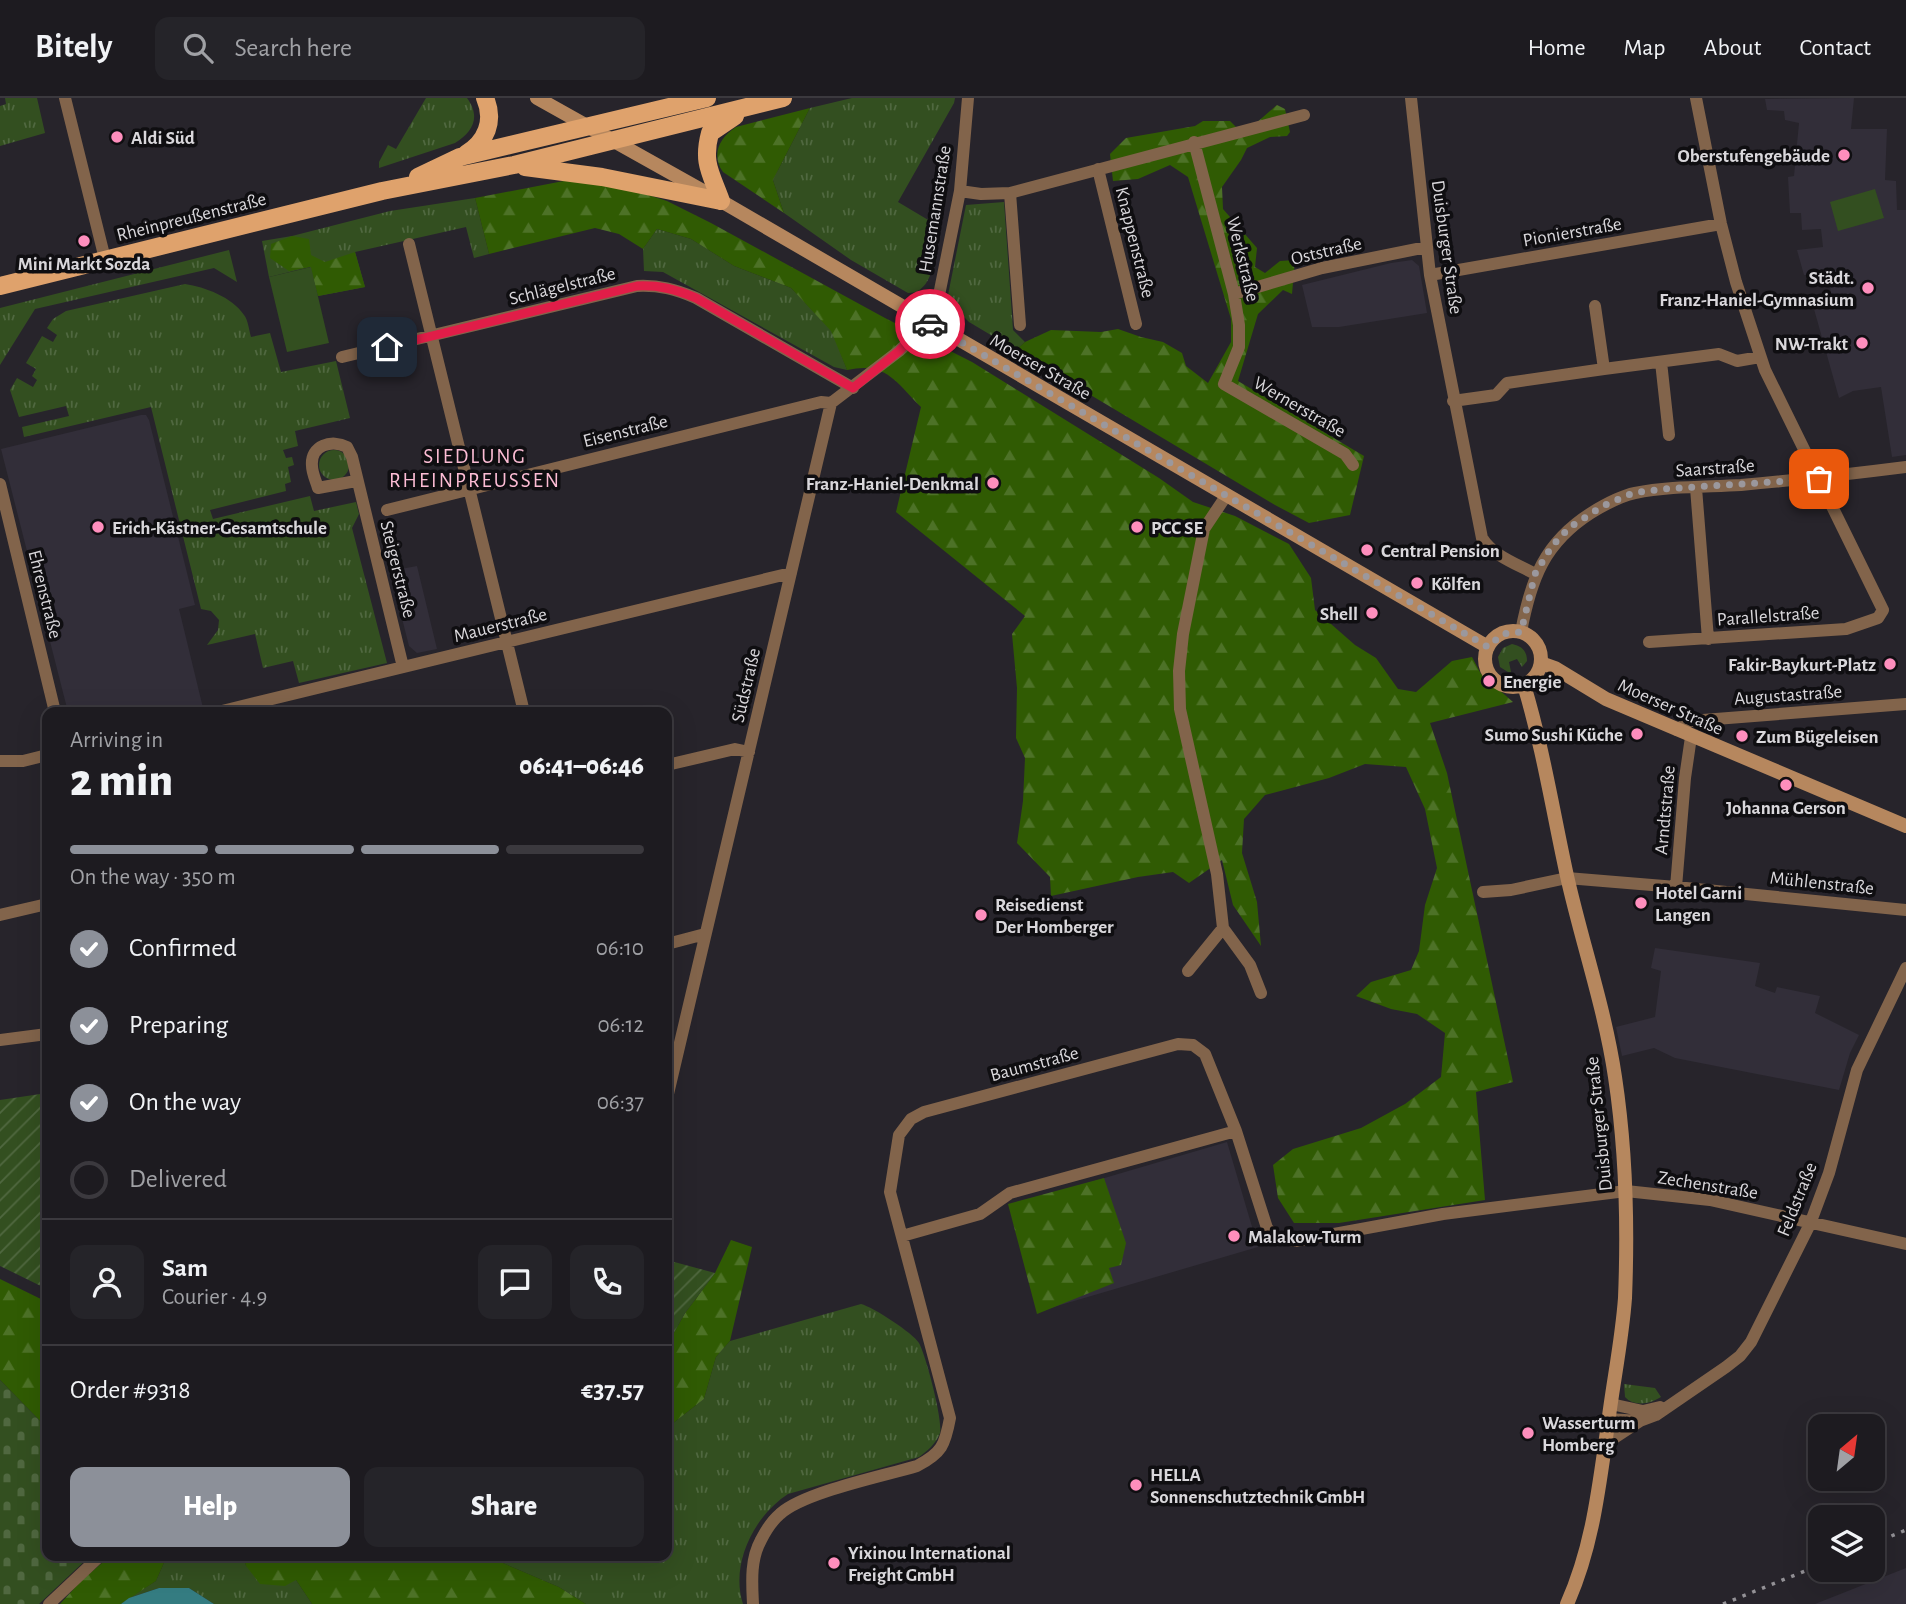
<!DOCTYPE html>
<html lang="en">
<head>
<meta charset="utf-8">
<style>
  :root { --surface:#1d1b20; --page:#252429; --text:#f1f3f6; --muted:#a0a1a5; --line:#3b393e; --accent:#8c9099 }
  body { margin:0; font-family:"Alegreya Sans",sans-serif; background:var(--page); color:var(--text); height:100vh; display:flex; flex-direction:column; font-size:26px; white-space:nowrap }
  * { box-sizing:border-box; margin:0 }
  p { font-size:23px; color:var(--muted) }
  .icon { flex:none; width:38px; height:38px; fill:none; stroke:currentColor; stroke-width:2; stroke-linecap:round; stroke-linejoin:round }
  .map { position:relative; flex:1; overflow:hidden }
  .side { position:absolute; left:42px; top:609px; width:630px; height:854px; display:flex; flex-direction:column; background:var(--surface); border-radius:14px; box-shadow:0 7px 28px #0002,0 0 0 2px var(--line) }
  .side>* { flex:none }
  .needle { width:46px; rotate:29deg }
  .buttons { position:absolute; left:1808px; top:1316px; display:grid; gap:14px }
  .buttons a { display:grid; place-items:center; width:77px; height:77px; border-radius:14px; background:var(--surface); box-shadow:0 7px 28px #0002,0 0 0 2px var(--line); font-size:35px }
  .pin { position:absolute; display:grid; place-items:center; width:60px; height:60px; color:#fff; margin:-30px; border-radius:14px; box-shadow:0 4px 10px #0006 }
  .courier { position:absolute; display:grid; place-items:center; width:70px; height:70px; margin:-35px; border:5px solid #e11d48; border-radius:50%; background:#fff; color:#222; box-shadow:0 2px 9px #0007 }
  .summary em { font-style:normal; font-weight:800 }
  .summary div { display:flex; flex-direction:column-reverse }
  .summary { display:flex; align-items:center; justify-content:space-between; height:119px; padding:0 28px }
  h1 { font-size:46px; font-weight:800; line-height:52px }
  .bar { display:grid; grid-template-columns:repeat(4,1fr); gap:10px 7px; align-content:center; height:84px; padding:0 28px }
  .bar i { height:9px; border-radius:5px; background:var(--line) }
  .bar .current { background:var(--accent) }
  .bar p { grid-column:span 4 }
  .line { display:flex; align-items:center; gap:18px; padding:0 28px; border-top:2px solid var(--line) }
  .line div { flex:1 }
  .round { display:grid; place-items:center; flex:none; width:74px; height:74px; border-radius:14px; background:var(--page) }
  ol { padding:0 28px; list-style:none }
  li { display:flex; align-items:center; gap:21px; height:77px }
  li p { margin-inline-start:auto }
  li .icon { padding:7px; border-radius:50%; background:var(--accent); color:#fff; stroke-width:4 }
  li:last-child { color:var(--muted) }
  li i { width:38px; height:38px; border:4px solid var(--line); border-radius:50% }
  .cta { display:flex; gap:14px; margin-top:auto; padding:14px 28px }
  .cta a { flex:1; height:80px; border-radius:14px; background:var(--accent); color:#fff; font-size:28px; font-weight:800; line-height:80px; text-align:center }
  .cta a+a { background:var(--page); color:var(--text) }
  header { display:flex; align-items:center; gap:42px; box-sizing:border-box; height:98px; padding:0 35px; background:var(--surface); border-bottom:2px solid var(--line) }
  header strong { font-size:33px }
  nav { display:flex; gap:38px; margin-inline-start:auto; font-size:24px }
  .search { width:490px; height:63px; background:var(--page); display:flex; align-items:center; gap:18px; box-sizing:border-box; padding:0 24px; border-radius:14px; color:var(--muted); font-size:26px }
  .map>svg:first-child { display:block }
  .built { fill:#322e39 }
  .grass { fill:url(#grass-tufts) }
  .forest { fill:url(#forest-firs) }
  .cemetery { fill:url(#cemetery-stones) }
  .garden { fill:url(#garden-furrows) }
  .pitch { fill:#334f20 }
  .water { fill:#347c81 }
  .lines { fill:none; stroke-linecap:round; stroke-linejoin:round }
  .street { stroke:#82644b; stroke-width:12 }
  .secondary { stroke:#b6875e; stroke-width:14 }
  .primary { stroke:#dfa26c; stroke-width:18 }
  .rail { stroke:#939196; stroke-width:3.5; stroke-dasharray:3.5 7; stroke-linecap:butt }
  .done { stroke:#9b989d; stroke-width:7; stroke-dasharray:0 12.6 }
  .route { stroke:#e11d48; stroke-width:9 }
  .poi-dot { fill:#fe8ebd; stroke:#0f0e11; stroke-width:2.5 }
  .labels { text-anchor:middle; stroke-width:7; stroke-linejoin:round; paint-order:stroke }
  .poi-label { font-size:19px; font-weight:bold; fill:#d9d7db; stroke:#0f0e11; text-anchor:start }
  .street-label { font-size:19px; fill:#d9d7db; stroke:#0f0e11 }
  .neighbourhood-label { font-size:21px; letter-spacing:2px; fill:#fcbcd4; stroke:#0f0e11 }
</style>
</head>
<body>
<header>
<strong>Bitely</strong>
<div class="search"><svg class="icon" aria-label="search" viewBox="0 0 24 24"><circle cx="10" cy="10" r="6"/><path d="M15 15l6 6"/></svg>Search here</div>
<nav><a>Home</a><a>Map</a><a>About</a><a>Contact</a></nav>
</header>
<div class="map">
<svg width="1906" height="1506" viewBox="0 0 1906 1506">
  <defs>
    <pattern id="grass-tufts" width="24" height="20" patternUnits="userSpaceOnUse" patternTransform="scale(1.75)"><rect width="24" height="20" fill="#334f20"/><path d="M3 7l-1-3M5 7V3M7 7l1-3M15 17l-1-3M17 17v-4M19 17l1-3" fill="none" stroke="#506840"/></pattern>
    <pattern id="forest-firs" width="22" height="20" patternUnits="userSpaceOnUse" patternTransform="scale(1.75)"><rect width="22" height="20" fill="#305b03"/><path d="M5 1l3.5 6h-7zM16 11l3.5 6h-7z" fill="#4d7227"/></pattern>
    <pattern id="cemetery-stones" width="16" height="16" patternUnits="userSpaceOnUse" patternTransform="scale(1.75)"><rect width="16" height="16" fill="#334f20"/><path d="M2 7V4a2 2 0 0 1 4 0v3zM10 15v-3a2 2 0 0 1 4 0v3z" fill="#506840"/></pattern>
    <pattern id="garden-furrows" width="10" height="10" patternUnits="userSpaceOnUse" patternTransform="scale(1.75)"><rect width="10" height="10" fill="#334f20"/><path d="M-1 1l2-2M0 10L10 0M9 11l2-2" fill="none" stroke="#506840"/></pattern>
  </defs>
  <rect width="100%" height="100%" fill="#27242b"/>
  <!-- built -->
  <path class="built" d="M1854,0L1851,31H1887L1885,82L1896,83L1897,112H1906V357L1892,359L1881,289L1853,293L1839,300L1812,204L1832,202L1828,175L1804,177L1797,152L1823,149L1821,131L1802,132L1801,115H1790L1788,79L1794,78L1799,25L1785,22L1784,13L1767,12L1765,1Z
    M1412,162L1419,168L1427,215L1339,229H1312L1302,187L1391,165Z
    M141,317H146L149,322L195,507L179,511L204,614H68L1,351Z
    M417,468L437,551L417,555L409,548L390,473Z
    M1655,850L1760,865L1755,888L1775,895L1777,889L1820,898L1815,915L1859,937L1850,955L1839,992L1675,960L1654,950L1622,958L1616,929L1655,919L1661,873L1651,870Z
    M1227,1044L1258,1149L1040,1213L1009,1108Z
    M1906,1470V1506H1815Z"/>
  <!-- grass -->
  <path class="grass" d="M5,0H37L45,35L0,48V8L6,6Z
    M426,0H467C481,19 473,34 455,45L379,70V64L388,47L396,51Z
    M852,0H955L954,5L898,104L940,129C936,150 935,196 908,195L851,162L784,115L773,82L810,10Z
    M475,100L489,156L474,160L466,129L355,154L365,189L318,198L310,169L269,179L262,143L292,138L390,113Z
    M1004,104L1013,232L1025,244L1016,252L969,224L947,202L966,107Z
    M657,131L691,141L734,168L791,190L832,233L847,272L834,269L663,174L644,173L643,151Z
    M229,152L237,184L214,170L35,211L0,267V210Z
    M185,186C205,189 232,199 244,217C248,222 249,232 251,239L270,235L281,274L336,263L350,320L295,333L298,348L283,352L286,360L292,359L294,367L288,369L291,384L285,386L286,393L210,412L213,421L310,398L314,413L356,404L359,416L352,430L387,565L299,585L293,563L263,570L255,536L207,547L218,532L219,522L211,513L201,511L151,309L24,339L22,329L69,318L66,308L19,319L10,292L17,280L33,289L37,282L32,278L36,271L26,265L42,238L53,244L57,237L47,230L53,221L66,213Z
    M319 367a15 15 0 1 1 30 0a15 15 0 1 1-30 0Z
    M1512,546C1522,548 1527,553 1527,563L1522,569L1517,561L1509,564L1511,574H1508L1500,569L1498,559L1503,550Z
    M861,1206C873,1209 913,1235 919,1245C926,1258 943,1322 940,1335C936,1346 927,1353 919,1359L788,1396C754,1418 730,1466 743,1506H586L559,1489L503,1465L507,1458H667V1330L704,1301L716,1259L730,1243Z
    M1624,1286L1655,1290L1661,1299C1650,1306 1634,1309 1625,1299Z
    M167,1458H243L246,1468L296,1482L312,1506H214L189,1490H159L129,1500L156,1483Z"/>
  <!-- forest -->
  <path class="forest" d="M1277,7L1285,11L1290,34L1287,38L1270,39L1247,50L1241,62L1222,89L1223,111L1257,150L1255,169L1265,175L1280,163L1295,162L1292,196L1283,192L1258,216L1238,283L1364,358L1350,417L1309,425L1275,407L1042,268L1029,267L1016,252L1025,244L1051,232L1101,234L1118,231L1141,239L1163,244L1182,255L1186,268L1208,285L1231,244V221L1188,79L1170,67L1138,81L1113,83L1110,56L1126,40L1195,28L1203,23H1230L1238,31L1255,26Z
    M810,10L773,82L784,115L723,74C711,57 719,40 736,29Z
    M574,81L617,87L667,103L711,125L885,220L972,264L1159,380L1193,404L1235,418L1289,446L1311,480L1315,512L1355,547L1376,560L1398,591L1416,594L1452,563L1472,559L1481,576L1513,604L1430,625L1447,675L1513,984L1476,994L1485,1102L1339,1125H1294L1278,1100L1273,1067L1293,1051L1361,1030L1405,1006L1441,979L1445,935L1417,916L1391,911L1356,898L1371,884L1411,872L1419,853L1425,807L1437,770L1425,711L1406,669L1365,666L1329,680L1265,697L1244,721L1242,755L1257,804L1261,848L1233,807L1222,762L1189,785L1173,774L1138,779L1051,798L1050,779L1017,745L1023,703L1025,660L1016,640L1017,590L1012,536L1025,518L896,414L921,309C896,284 886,263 847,272L831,233L791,190L734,168L691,141L657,131L643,151L619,136L595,130L489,156L475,100Z
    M292,138L309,141L311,157L325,164L355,154L365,189L318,198L310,169L289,173L270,160L271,146Z
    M1104,1080L1126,1145L1121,1167L1109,1170L1114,1185L1037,1216L1008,1106Z
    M731,1142L752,1149L730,1243L716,1259L704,1301L667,1330V1247L685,1215L715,1175Z
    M0,1181L47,1204V1330L0,1282Z
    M110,1458H167L156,1483L121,1506H60L81,1483Z
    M243,1458H507L503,1465L559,1489L586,1506H312L296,1482L285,1488L260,1486L246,1468Z"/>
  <!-- cemetery -->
  <path class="cemetery" d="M0,1282L47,1330V1458H90L39,1506H0Z"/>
  <!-- garden -->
  <path class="garden" d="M47,995V1191L0,1168V1002Z
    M667,1162L715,1175L685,1215L667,1247Z"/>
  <!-- pitch -->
  <path class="pitch" d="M1875,91L1884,120L1838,133L1830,104Z
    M311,169L329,245L287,254L269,179Z"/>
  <!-- water -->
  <path class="water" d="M159,1490H189L214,1506H121L129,1500Z"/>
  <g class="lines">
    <!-- street -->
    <path class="street" d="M65,0L105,161
      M1411,0L1430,177L1482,440C1493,458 1517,466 1535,476
      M1194,44L1234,196L1239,227V249L1224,286L1345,356L1353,367
      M1098,71L1136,226
      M960,93L981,96L1010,95L1304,17
      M1010,95L1020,227
      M409,146L524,614
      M1430,177L1721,126
      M1234,196L1322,170L1427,149
      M1595,208L1604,271
      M342,259L637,188C659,187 675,191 696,200L853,290
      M1661,264L1669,337
      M1453,303L1496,297L1507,285L1604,271L1719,256L1737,263L1760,259
      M356,383L318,390C316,383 312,375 312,368C310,347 332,341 347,349L352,359L403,569
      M0,386L55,614
      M1696,390L1708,541
      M387,412L821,304L831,305
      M1521,534C1531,481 1544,445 1591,415C1604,407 1620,398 1635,395C1669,388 1706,389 1741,387C1797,382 1851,376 1906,369
      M1649,544L1846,531L1878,520L1883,512L1765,272L1736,184L1721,126L1696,0
      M218,614L791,475
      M1677,632L1690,623L1906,606
      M0,663H23L47,657
      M667,667L735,651L749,654
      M1676,789L1685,680L1691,639
      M1483,794L1511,792L1567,780L1676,789L1906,812
      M0,817L47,806
      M1223,830L1250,867L1261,895
      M667,846L705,836
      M1188,873L1223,830L1217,776L1180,611L1179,573L1183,536L1204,431L1226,398
      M0,942L47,936
      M667,1000L831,305L899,253L914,239L936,212L960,93L968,0
      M902,1138L980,1116L1010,1095L1236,1033
      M1611,1306L1643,1313L1660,1309
      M1608,1321L1640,1323L1656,1317L1726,1269L1740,1258L1751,1244L1810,1126L1829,1075L1857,972L1906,870
      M1605,1346L1640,1323
      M49,1506L100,1458
      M753,1506C752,1485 750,1462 761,1442C765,1434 773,1422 780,1416C804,1394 884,1378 917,1368C942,1355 945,1347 950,1320L890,1094L899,1037L911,1021L924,1014L1178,946L1193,947L1205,956L1236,1033L1267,1130L1276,1140L1296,1143L1443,1116L1626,1093L1710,1102L1906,1146"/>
    <!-- secondary -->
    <path class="secondary" d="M537,0L721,103L1488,549
      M1485 561a28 28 0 1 1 56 0a28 28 0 1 1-56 0Z
      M1541,565L1555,570L1606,601L1906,728
      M1524,587C1543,650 1553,714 1567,778C1582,845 1605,911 1615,979C1626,1052 1628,1126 1625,1200C1622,1242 1613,1285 1608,1326C1599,1388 1593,1448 1567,1506"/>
    <!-- primary -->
    <path class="primary" d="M466,56C486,44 495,23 485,0
      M525,69L602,79L721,103
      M418,79L460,59L707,0
      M721,103C711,75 702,65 710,35L735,18
      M0,188L382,93L514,67L783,0"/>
    <!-- rail -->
    <path class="rail" d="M1872,1446L1906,1432
      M1723,1506L1820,1467"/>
  </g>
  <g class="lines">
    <!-- done -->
    <path class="done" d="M930,226L1488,549L1502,536L1521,534L1535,476L1552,448L1570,429L1603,408L1633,395L1663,391L1819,381"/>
    <!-- route -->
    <path class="route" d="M387,249L637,188C659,187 675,191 696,200L853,290L899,253L927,224L930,226"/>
  </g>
  <!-- markers -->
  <g class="poi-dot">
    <circle cx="117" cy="39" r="7"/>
    <circle cx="1844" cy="57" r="7"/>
    <circle cx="84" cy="143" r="7"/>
    <circle cx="1868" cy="190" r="7"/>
    <circle cx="1862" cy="245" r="7"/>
    <circle cx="993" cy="385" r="7"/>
    <circle cx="98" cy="429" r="7"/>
    <circle cx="1137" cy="429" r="7"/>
    <circle cx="1367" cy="452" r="7"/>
    <circle cx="1417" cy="485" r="7"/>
    <circle cx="1372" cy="515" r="7"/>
    <circle cx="1890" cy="566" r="7"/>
    <circle cx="1489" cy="583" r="7"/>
    <circle cx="1637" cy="636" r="7"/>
    <circle cx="1742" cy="638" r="7"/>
    <circle cx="1786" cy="687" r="7"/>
    <circle cx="1641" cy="805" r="7"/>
    <circle cx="981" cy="817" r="7"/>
    <circle cx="1234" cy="1138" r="7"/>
    <circle cx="1528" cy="1335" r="7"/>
    <circle cx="1136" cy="1387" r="7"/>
    <circle cx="834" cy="1465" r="7"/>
  </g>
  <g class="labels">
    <!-- poi labels -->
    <g class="poi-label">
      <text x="131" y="46">Aldi Süd</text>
      <text x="1830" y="64" text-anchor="end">Oberstufengebäude</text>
      <text x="84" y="172" text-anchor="middle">Mini Markt Sozda</text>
      <text x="1854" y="186" text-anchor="end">Städt.<tspan x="1854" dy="22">Franz-Haniel-Gymnasium</tspan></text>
      <text x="1848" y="252" text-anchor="end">NW-Trakt</text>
      <text x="979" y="392" text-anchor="end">Franz-Haniel-Denkmal</text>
      <text x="112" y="436">Erich-Kästner-Gesamtschule</text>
      <text x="1151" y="436">PCC SE</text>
      <text x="1381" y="459">Central Pension</text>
      <text x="1431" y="492">Kölfen</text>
      <text x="1358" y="522" text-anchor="end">Shell</text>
      <text x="1876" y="573" text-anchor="end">Fakir-Baykurt-Platz</text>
      <text x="1503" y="590">Energie</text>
      <text x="1623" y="643" text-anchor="end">Sumo Sushi Küche</text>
      <text x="1756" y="645">Zum Bügeleisen</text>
      <text x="1786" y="716" text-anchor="middle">Johanna Gerson</text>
      <text x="1655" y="801">Hotel Garni<tspan x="1655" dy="22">Langen</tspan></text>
      <text x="995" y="813">Reisedienst<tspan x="995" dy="22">Der Homberger</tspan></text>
      <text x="1248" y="1145">Malakow-Turm</text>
      <text x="1542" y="1331">Wasserturm<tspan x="1542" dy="22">Homberg</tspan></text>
      <text x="1150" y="1383">HELLA<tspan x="1150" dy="22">Sonnenschutztechnik GmbH</tspan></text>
      <text x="848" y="1461">Yixinou International<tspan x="848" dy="22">Freight GmbH</tspan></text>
    </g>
    <!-- street labels -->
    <g class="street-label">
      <text transform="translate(934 111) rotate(-81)" y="7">Husemannstraße</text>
      <text transform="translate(191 118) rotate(-14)" y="7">Rheinpreußenstraße</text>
      <text transform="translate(1572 133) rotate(-10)" y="7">Pionierstraße</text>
      <text transform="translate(1136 144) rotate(76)" y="7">Knappenstraße</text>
      <text transform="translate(1448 149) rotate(82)" y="7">Duisburger Straße</text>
      <text transform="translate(1326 152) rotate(-13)" y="7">Oststraße</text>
      <text transform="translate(1244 161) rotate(76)" y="7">Werkstraße</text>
      <text transform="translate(562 187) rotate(-14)" y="7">Schlägelstraße</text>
      <text transform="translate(1041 268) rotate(30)" y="7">Moerser Straße</text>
      <text transform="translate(1300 308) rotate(30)" y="7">Wernerstraße</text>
      <text transform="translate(625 332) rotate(-14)" y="7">Eisenstraße</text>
      <text transform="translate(1715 369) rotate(-4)" y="7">Saarstraße</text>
      <text transform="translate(399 471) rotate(76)" y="7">Steigerstraße</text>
      <text transform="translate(46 496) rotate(76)" y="7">Ehrenstraße</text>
      <text transform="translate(1768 517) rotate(-4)" y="7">Parallelstraße</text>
      <text transform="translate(500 526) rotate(-14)" y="7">Mauerstraße</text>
      <text transform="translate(745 587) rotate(-77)" y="7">Südstraße</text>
      <text transform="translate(1788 596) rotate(-4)" y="7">Augustastraße</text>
      <text transform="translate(1671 608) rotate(24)" y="7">Moerser Straße</text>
      <text transform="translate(1664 712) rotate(-85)" y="7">Arndtstraße</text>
      <text transform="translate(1822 784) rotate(6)" y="7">Mühlenstraße</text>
      <text transform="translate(1034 965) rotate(-15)" y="7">Baumstraße</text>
      <text transform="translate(1598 1026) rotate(-96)" y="7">Duisburger Straße</text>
      <text transform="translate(1708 1086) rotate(9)" y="7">Zechenstraße</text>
      <text transform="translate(1796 1101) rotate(-68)" y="7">Feldstraße</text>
    </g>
    <!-- neighbourhood labels -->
    <g class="neighbourhood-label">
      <text x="475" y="365">SIEDLUNG<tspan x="475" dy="24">RHEINPREUSSEN</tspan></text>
    </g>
  </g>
</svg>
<div class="buttons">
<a><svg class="needle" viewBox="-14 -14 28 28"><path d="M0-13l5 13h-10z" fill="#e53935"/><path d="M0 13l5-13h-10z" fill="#a0a1a5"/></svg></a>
<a><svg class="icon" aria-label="layers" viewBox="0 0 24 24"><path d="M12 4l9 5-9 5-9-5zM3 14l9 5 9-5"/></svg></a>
</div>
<div class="pin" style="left:1819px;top:381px;background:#ea580c"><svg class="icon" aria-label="bag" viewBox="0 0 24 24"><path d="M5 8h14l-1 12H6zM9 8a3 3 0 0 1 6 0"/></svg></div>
<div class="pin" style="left:387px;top:249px;background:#1f2937"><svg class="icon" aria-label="home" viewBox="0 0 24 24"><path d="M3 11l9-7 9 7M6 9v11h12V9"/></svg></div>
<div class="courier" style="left:930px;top:226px"><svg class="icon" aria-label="car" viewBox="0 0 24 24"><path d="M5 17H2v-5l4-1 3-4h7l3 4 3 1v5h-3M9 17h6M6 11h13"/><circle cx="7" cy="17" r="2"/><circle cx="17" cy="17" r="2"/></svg></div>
<section class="side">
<div class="summary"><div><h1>2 min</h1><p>Arriving in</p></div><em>06:41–06:46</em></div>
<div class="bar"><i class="current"></i><i class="current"></i><i class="current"></i><i></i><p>On the way · 350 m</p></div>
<ol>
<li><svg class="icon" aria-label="check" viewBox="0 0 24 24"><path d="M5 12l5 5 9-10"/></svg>Confirmed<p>06:10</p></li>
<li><svg class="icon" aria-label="check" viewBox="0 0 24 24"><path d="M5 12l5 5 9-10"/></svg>Preparing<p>06:12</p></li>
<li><svg class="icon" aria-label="check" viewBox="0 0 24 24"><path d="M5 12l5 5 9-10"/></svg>On the way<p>06:37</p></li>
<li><i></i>Delivered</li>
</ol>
<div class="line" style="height:126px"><a class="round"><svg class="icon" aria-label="person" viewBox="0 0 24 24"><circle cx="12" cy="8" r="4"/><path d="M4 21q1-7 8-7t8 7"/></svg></a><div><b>Sam</b><p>Courier · 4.9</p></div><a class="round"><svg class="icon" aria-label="chat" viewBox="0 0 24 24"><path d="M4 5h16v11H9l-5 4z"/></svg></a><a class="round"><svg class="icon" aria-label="phone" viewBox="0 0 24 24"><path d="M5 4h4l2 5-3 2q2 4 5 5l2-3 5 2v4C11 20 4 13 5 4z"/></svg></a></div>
<div class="line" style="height:91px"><div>Order #9318</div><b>€37.57</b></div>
<div class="cta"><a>Help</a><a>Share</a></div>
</section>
</div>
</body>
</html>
